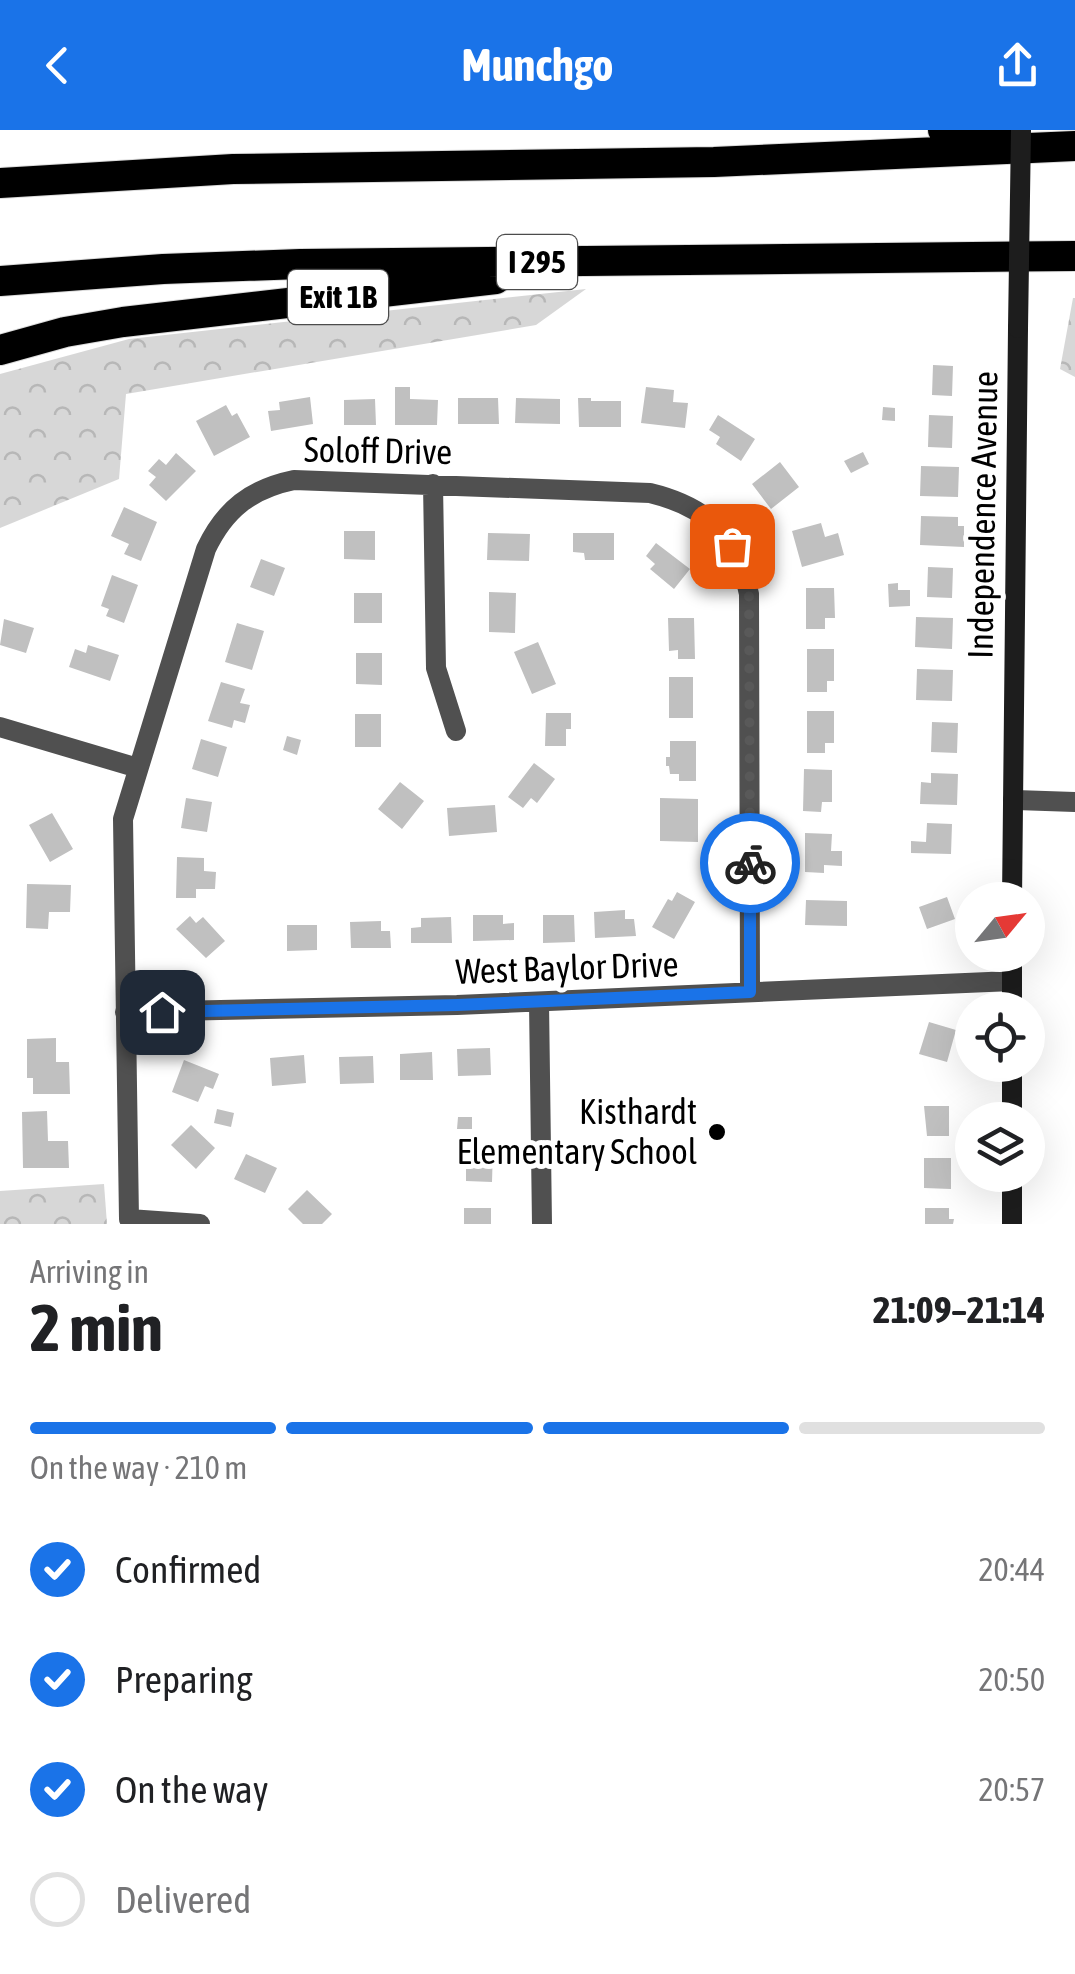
<!DOCTYPE html>
<html lang="en">
<head>
<meta charset="utf-8">
<style>
  :root { --surface:#fff; --page:#f6f6f6; --text:#202124; --muted:#757577; --line:#e0e0e0; --accent:#1a73e8 }
  body { margin:0; font-family:"Asap Condensed",sans-serif; background:var(--page); color:var(--text); height:100vh; display:flex; flex-direction:column; font-size:38px; white-space:nowrap }
  * { box-sizing:border-box; margin:0 }
  p { font-size:32px; color:var(--muted) }
  .icon { flex:none; width:55px; height:55px; fill:none; stroke:currentColor; stroke-width:2; stroke-linecap:round; stroke-linejoin:round }
  .map { position:relative; height:1094px; overflow:hidden }
  .side { display:flex; flex-direction:column; background:var(--surface); flex:1 }
  .side>* { flex:none }
  .needle { width:65px; rotate:61deg }
  .buttons { position:absolute; left:955px; top:752px; display:grid; gap:20px }
  .buttons a { display:grid; place-items:center; width:90px; height:90px; border-radius:50%; background:var(--surface); box-shadow:0 10px 40px #0002; font-size:50px }
  .pin { position:absolute; display:grid; place-items:center; width:85px; height:85px; color:#fff; margin:-42px; border-radius:20px; box-shadow:0 5px 15px #0006 }
  .courier { position:absolute; display:grid; place-items:center; width:100px; height:100px; margin:-50px; border:8px solid #1a73e8; border-radius:50%; background:#fff; color:#222; box-shadow:0 2px 12px #0007 }
  .headline em { font-style:normal; font-weight:700 }
  .headline div { display:flex; flex-direction:column-reverse }
  .headline { display:flex; align-items:center; justify-content:space-between; height:170px; padding:0 30px }
  h1 { font-size:65px; font-weight:700; line-height:75px }
  .bar { display:grid; grid-template-columns:repeat(4,1fr); gap:15px 10px; align-content:center; height:120px; padding:0 30px }
  .bar i { height:12px; border-radius:8px; background:var(--line) }
  .bar .selected { background:var(--accent) }
  .bar p { grid-column:span 4 }
  ol { padding:0 30px; list-style:none }
  li { display:flex; align-items:center; gap:30px; height:110px }
  li p { margin-inline-start:auto }
  li .icon { padding:10px; border-radius:50%; background:var(--accent); color:#fff; stroke-width:4 }
  li:last-child { color:var(--muted) }
  li i { width:55px; height:55px; border:5px solid var(--line); border-radius:50% }
  header { display:flex; justify-content:space-between; align-items:center; height:130px; padding:0 30px; background:var(--accent); color:#fff; font-size:45px; font-weight:700 }
  .map>svg:first-child { display:block }
  .forest { fill:url(#forest-crowns) }
  .building { fill:#c0c0c0 }
  .lines { fill:none; stroke-linecap:round; stroke-linejoin:round }
  .highway-casing { stroke:#dbdbdb; stroke-width:32 }
  .street { stroke:#505050; stroke-width:20 }
  .secondary { stroke:#1d1d1d; stroke-width:20 }
  .highway { stroke:#000; stroke-width:30 }
  .secondary-bridge { stroke:#1d1d1d; stroke-width:20 }
  .done { stroke:#595959; stroke-width:10; stroke-dasharray:0 18 }
  .route { stroke:#1a73e8; stroke-width:12 }
  .poi-dot { fill:#000; stroke:#fff; stroke-width:4 }
  .labels { text-anchor:middle; stroke-width:10; stroke-linejoin:round; paint-order:stroke }
  .shield { fill:#fff; stroke:#4c4c4c; stroke-width:2.5 }
  .shield-label { font-size:32px; font-weight:bold; fill:#000 }
  .street-label { font-size:35px; fill:#000; stroke:#fff }
  .poi-label { font-size:35px; fill:#000; stroke:#fff; text-anchor:end }
</style>
</head>
<body>
<header><svg class="icon" aria-label="back" viewBox="0 0 24 24"><path d="M15 5l-7 7 7 7"/></svg>Munchgo<svg class="icon" aria-label="share" viewBox="0 0 24 24"><path d="M12 15V3M7 8l5-5 5 5M5 13v7h14v-7"/></svg></header>
<div class="map">
<svg width="1075" height="1094" viewBox="0 0 1075 1094">
  <defs>
    <pattern id="forest-crowns" width="20" height="18" patternUnits="userSpaceOnUse" patternTransform="scale(2.5)"><rect width="20" height="18" fill="#d7d7d7"/><path d="M2 6a3 3 0 1 1 6 0M12 15a3 3 0 1 1 6 0" fill="none" stroke="#b7b7b7"/></pattern>
  </defs>
  <rect width="100%" height="100%" fill="#fff"/>
  <!-- forest -->
  <path class="forest" d="M586,159L536,195L126,264L119,349L0,398V244L129,209Z
    M1073,168H1075V247L1060,239Z
    M104,1054L107,1094H0V1061Z"/>
  <!-- building -->
  <path class="building" d="M933,235L953,236L952,266L932,265Z
    M395,257H410V269L438,270L437,295H395Z
    M646,257L674,260L673,272L688,273L685,298L641,293Z
    M310,267L313,294L271,301L268,281L280,280L279,272Z
    M458,268H498L499,294H458Z
    M516,268L560,269V294L515,293Z
    M578,268H591V271H621V297H579Z
    M375,269L376,295H344V270Z
    M226,275L232,286L237,283L250,307L214,326L196,291Z
    M883,277L895,278V291L882,290Z
    M718,285L755,309L741,331L716,314L720,307L709,300Z
    M929,285L953,286L952,318L928,317Z
    M863,322L869,334L851,343L844,331Z
    M176,323L196,341L166,371L149,355L156,347L148,341L159,329L166,335Z
    M780,332L799,357L771,379L752,354Z
    M921,336L959,337L958,367L920,366Z
    M124,377L157,392L141,431L124,424L129,414L111,406Z
    M921,386L958,387V396H964V417L920,415Z
    M821,393L825,407L838,403L844,425L802,437L792,401Z
    M344,401H375V430L344,429Z
    M488,403L530,404L529,431L487,430Z
    M573,403H614V430H585L584,423L573,422Z
    M656,413L690,439L674,459L650,439L655,434L646,426Z
    M261,429L285,438L274,466L250,457Z
    M928,437L953,438L952,468L927,467Z
    M112,445L138,455L124,493L106,486L109,479L101,476Z
    M898,453V460H910V476L889,477L888,454Z
    M806,458H834L835,488H825V499H806Z
    M489,462L516,463L515,503L489,502Z
    M354,463H382V493H354Z
    M916,487L953,488L952,519L915,517Z
    M668,488H694L695,529H678V520L669,521Z
    M4,489L34,498L26,523L0,515Z
    M237,493L264,501L252,540L225,532Z
    M538,512L556,554L532,564L514,522Z
    M88,515L119,525L110,551L69,537L75,519L86,523Z
    M807,519H834V551H827V562H807Z
    M356,523H382V555L356,554Z
    M917,539L953,540L952,571L916,570Z
    M669,547H693V588H669Z
    M221,552L245,559L240,573L250,575L245,593L234,590L232,598L208,591Z
    M807,581H834V613H825V623H807Z
    M546,583H571V599H566V616H545Z
    M355,584H381V617H355Z
    M932,592L958,593L957,623L931,622Z
    M287,606L301,610L297,625L283,620Z
    M201,609L227,617L218,647L192,639Z
    M670,611H696V651H679V644H670L669,636H666V627H670Z
    M534,633L555,649L537,673L531,668L523,678L508,667Z
    M804,639L832,640V672H822L821,682L803,681Z
    M931,643L958,644L957,675L920,674L921,652L931,653Z
    M400,652L424,671L402,699L378,679Z
    M186,668L212,672L207,702L181,698Z
    M660,668L698,669V712L660,711Z
    M495,675L497,702L449,706L447,678Z
    M52,683L73,719L50,732L29,695Z
    M927,693L952,694L951,724L911,723V711L926,712Z
    M805,703L832,704L831,721H842V736L824,735V743L805,742Z
    M177,727L204,728V741L216,742L215,759H196V768H176Z
    M27,754L71,755L70,782H49L48,799L26,798Z
    M677,762L695,772L674,809L652,797L668,769L672,771Z
    M947,767L955,789L927,799L919,777Z
    M806,770L847,771V796L805,795Z
    M625,780V789H634L636,806L595,808L594,782Z
    M473,785H503V794L514,793V810L473,811Z
    M543,785H574L575,812L543,813Z
    M190,786L196,793L203,787L225,811L206,828L176,799Z
    M451,787L452,813H411V798L421,797V788Z
    M381,791V801H390L391,818H351L350,792Z
    M287,795H317V820L287,821Z
    M929,892L956,900L947,932L919,924Z
    M56,908V932H69L70,964H33V948H27V909Z
    M490,918L491,945L458,946L457,919Z
    M432,922L433,950H400V924Z
    M304,925L306,953L272,956L270,928Z
    M373,926L374,953L340,954L339,927Z
    M184,930L219,944L213,959L205,956L198,972L172,962Z
    M924,976H949V1006H927Z
    M217,979L234,983L231,997L214,993Z
    M47,981L48,1011H68L69,1038H23L22,982Z
    M458,987H472V999H457Z
    M191,995L215,1018L196,1039L171,1015Z
    M466,1017L493,1018L492,1052L466,1051Z
    M246,1024L277,1038L265,1063L234,1049Z
    M924,1028H951V1059L924,1058Z
    M307,1060L332,1084L322,1094H303L288,1079Z
    M464,1078H491V1094H464Z
    M925,1078H949V1089H954L953,1094H925Z"/>
  <g class="lines">
    <defs>
      <path id="highway" d="M943,0L997,3
        M0,53L233,39L714,32L1075,16
        M0,151L163,139L300,134L1075,126
        M0,220L65,202L123,192L496,149"/>
    </defs>
    <!-- highway casing -->
    <use href="#highway" class="highway-casing"/>
    <!-- street -->
    <path class="street" d="M433,354L436,538L456,601
      M0,597L138,638
      M1013,670L1075,672
      M539,872L542,1094
      M125,882L457,875L1012,851
      M200,1094L129,1089L123,689L206,419C225,379 251,359 294,350L650,363C708,377 737,406 749,464L750,862"/>
    <!-- secondary -->
    <path class="secondary" d="M1012,770L1018,198
      M1012,880V825
      M1012,990V935
      M1012,1094V1045"/>
    <!-- highway -->
    <use href="#highway" class="highway"/>
    <!-- secondary-bridge -->
    <path class="secondary-bridge" d="M1018,198L1021,0"/>
  </g>
  <g class="lines">
    <!-- done -->
    <path class="done" d="M732,416L744,438L749,464L750,733"/>
    <!-- route -->
    <path class="route" d="M162,882L457,875L750,862V733"/>
  </g>
  <!-- markers -->
  <circle class="poi-dot" cx="717" cy="1002" r="10"/>
  <g class="labels">
    <!-- shield labels -->
    <g class="shield">
      <rect x="497" y="105" width="80" height="54" rx="8"/>
      <rect x="288" y="140" width="100" height="54" rx="8"/>
    </g>
    <g class="shield-label">
      <text x="537" y="143">I 295</text>
      <text x="338" y="178">Exit 1B</text>
    </g>
    <!-- street labels -->
    <g class="street-label">
      <text transform="translate(378 321) rotate(1)" y="12">Soloff Drive</text>
      <text transform="translate(983 385) rotate(-89)" y="12">Independence Avenue</text>
      <text transform="translate(567 838) rotate(-2)" y="12">West Baylor Drive</text>
    </g>
    <!-- poi labels -->
    <g class="poi-label">
      <text x="697" y="994">Kisthardt<tspan x="697" dy="40">Elementary School</tspan></text>
    </g>
  </g>
</svg>
<div class="buttons">
<a><svg class="needle" viewBox="-14 -14 28 28"><path d="M0-13l5 13h-10z" fill="#e53935"/><path d="M0 13l5-13h-10z" fill="#757577"/></svg></a>
<a><svg class="icon" aria-label="locate" viewBox="0 0 24 24"><circle cx="12" cy="12" r="6"/><path d="M12 2v4M12 18v4M2 12h4M18 12h4"/></svg></a>
<a><svg class="icon" aria-label="layers" viewBox="0 0 24 24"><path d="M12 4l9 5-9 5-9-5zM3 14l9 5 9-5"/></svg></a>
</div>
<div class="pin" style="left:732px;top:416px;background:#ea580c"><svg class="icon" aria-label="bag" viewBox="0 0 24 24"><path d="M5 8h14l-1 12H6zM9 8a3 3 0 0 1 6 0"/></svg></div>
<div class="pin" style="left:162px;top:882px;background:#1f2937"><svg class="icon" aria-label="home" viewBox="0 0 24 24"><path d="M3 11l9-7 9 7M6 9v11h12V9"/></svg></div>
<div class="courier" style="left:750px;top:733px"><svg class="icon" aria-label="bike" viewBox="0 0 24 24"><circle cx="6" cy="16" r="4"/><circle cx="18" cy="16" r="4"/><path d="M6 16l4-8h5l3 8M10 8l3 8H6M13 5h3"/></svg></div>
</div>
<section class="side">
<div class="headline"><div><h1>2 min</h1><p>Arriving in</p></div><em>21:09–21:14</em></div>
<div class="bar"><i class="selected"></i><i class="selected"></i><i class="selected"></i><i></i><p>On the way · 210 m</p></div>
<ol>
<li><svg class="icon" aria-label="check" viewBox="0 0 24 24"><path d="M5 12l5 5 9-10"/></svg>Confirmed<p>20:44</p></li>
<li><svg class="icon" aria-label="check" viewBox="0 0 24 24"><path d="M5 12l5 5 9-10"/></svg>Preparing<p>20:50</p></li>
<li><svg class="icon" aria-label="check" viewBox="0 0 24 24"><path d="M5 12l5 5 9-10"/></svg>On the way<p>20:57</p></li>
<li><i></i>Delivered</li>
</ol>
</section>
</body>
</html>
